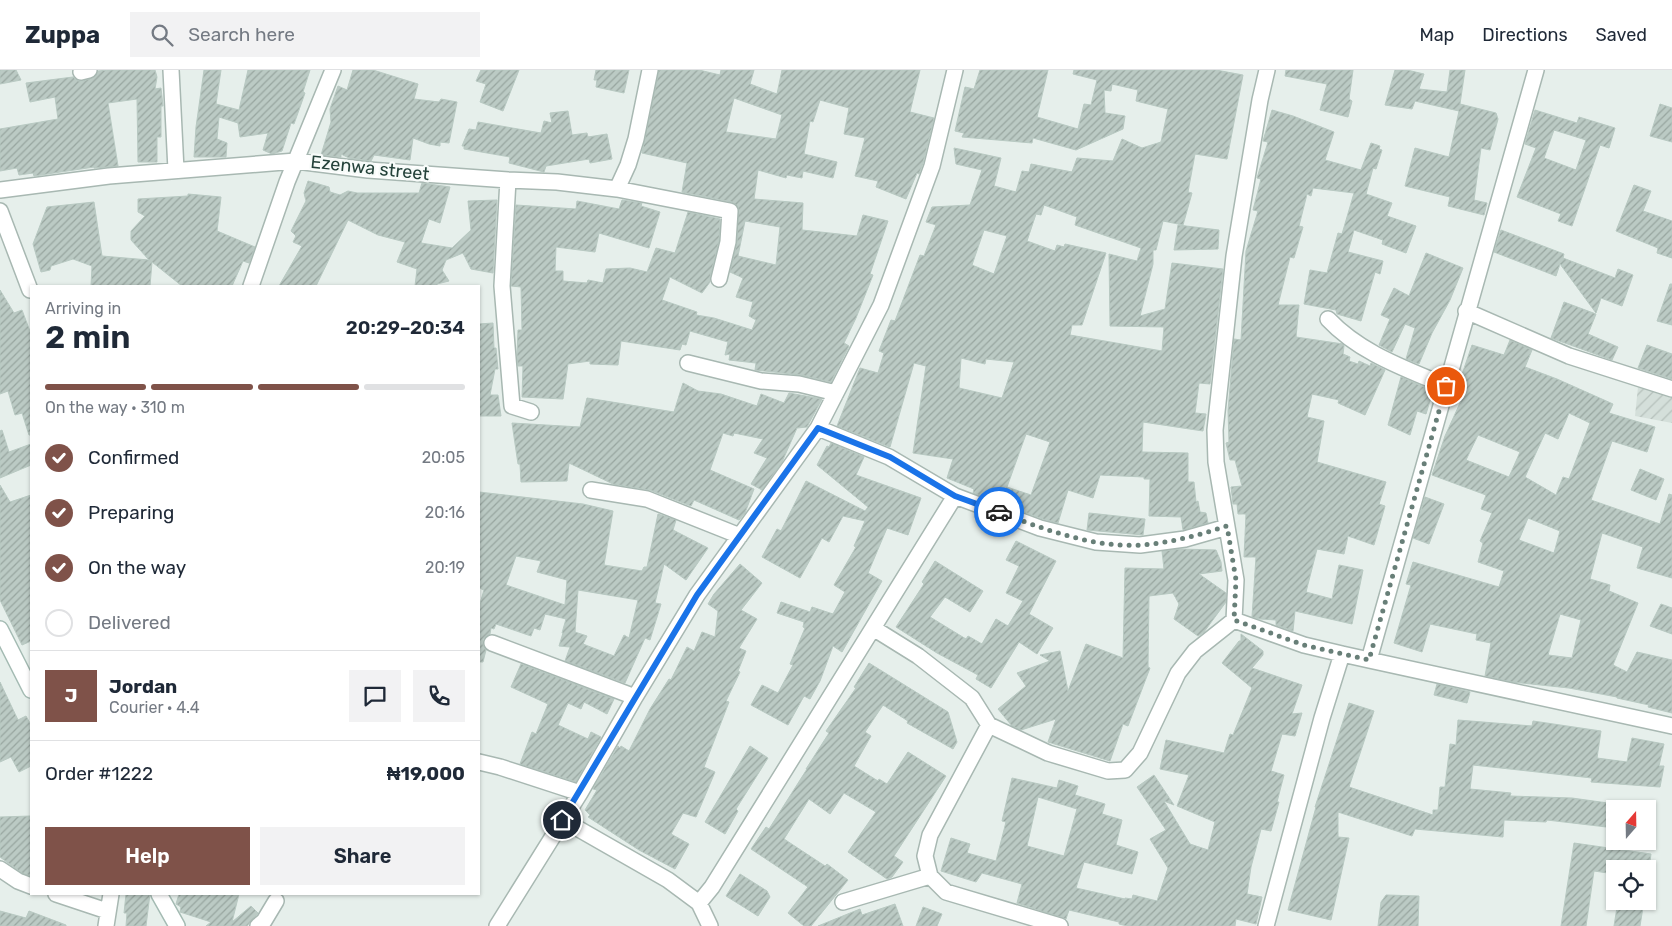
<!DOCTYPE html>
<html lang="en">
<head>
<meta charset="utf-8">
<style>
  :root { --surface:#fff; --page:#f2f2f3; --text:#1f2937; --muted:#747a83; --line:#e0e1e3; --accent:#7f5249 }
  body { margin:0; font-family:Rubik,sans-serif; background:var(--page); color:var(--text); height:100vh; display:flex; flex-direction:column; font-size:19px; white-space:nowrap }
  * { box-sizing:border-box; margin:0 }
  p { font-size:16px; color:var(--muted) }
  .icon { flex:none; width:28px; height:28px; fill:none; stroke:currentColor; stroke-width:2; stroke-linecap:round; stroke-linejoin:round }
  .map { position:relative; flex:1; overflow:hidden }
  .panel { position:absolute; left:30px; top:215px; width:450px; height:610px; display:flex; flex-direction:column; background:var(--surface); border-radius:0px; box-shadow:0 1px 4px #0004 }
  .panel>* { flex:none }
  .needle { width:32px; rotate:20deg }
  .tools { position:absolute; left:1606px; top:730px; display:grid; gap:10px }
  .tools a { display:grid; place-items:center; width:50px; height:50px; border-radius:0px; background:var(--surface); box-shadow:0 1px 4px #0004; font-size:25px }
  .pin { position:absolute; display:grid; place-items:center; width:42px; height:42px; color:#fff; margin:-21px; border:2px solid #fff; border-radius:50%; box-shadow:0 1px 5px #0007 }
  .courier { position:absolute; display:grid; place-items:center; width:50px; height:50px; margin:-25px; border:4px solid #1a73e8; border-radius:50%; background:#fff; color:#222; box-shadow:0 1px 6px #0007 }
  .headline em { font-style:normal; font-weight:600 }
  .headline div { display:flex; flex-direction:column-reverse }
  .headline { display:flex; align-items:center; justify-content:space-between; height:85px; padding:0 15px }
  h1 { font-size:32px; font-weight:600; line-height:38px }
  .bar { display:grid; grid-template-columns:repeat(4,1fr); gap:8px 5px; align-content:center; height:60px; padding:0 15px }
  .bar i { height:6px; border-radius:4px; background:var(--line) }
  .bar .selected { background:var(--accent) }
  .bar p { grid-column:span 4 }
  .line { display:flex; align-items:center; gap:12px; padding:0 15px; border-top:1px solid var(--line) }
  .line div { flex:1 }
  .round { display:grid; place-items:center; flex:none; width:52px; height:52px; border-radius:0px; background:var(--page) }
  ol { padding:0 15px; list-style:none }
  li { display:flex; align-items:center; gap:15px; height:55px }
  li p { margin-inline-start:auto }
  li .icon { padding:5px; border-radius:50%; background:var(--accent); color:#fff; stroke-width:4 }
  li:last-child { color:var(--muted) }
  li i { width:28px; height:28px; border:2px solid var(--line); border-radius:50% }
  .cta { display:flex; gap:10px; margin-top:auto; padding:10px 15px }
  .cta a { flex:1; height:58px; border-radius:0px; background:var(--accent); color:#fff; font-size:20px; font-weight:600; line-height:58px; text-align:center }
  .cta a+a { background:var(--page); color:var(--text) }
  header { display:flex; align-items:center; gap:30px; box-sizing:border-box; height:70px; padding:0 25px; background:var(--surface); border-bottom:1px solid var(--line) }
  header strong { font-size:24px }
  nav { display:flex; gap:28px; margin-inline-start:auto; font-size:18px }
  .search { width:350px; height:45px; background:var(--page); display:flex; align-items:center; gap:12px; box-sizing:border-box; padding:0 18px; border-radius:0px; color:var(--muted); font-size:19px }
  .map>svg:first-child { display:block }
  .industrial { fill:url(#industrial-furrows) }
  .building { fill:url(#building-hatch); stroke:#b8c9c2; fill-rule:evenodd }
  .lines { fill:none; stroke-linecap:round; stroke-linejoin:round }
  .minor-casing { stroke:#a8b8b2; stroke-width:18 }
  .secondary-casing { stroke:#a4bbb3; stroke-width:18 }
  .minor { stroke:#fff; stroke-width:15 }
  .secondary { stroke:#fff; stroke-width:15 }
  .done { stroke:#687f78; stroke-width:5; stroke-dasharray:0 9 }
  .route { stroke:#1a73e8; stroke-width:6 }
  .labels { text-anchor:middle; stroke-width:4.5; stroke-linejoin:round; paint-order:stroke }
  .street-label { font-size:18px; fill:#24423a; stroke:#f7fbf9 }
</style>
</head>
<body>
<header>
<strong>Zuppa</strong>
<div class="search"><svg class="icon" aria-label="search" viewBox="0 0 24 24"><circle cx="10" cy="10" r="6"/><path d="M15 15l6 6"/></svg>Search here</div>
<nav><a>Map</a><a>Directions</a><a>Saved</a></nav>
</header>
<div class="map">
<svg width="1672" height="856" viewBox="0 0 1672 856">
  <defs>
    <pattern id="industrial-furrows" width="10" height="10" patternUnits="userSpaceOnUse" patternTransform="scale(1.25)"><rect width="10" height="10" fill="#d4dfda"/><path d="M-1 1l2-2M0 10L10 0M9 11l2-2" fill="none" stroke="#b6c1bc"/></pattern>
    <pattern id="building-hatch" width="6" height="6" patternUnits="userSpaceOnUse" patternTransform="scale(1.25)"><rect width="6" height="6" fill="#bbcac4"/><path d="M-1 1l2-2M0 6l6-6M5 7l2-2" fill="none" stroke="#98a6a0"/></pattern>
  </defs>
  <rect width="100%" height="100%" fill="#e6efeb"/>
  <!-- industrial -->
  <path class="industrial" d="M1638,317L1672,328V353L1635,346Z"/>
  <!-- building -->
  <path class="building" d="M0,0H16L21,10L0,14Z
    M108,0H155L157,7L155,19L161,18L163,36H161V67H157V92H138L137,29L108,33L118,96L94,98V97L34,106L33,103L19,105L17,98L0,101V59L58,49L55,27L30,32L26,13L73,7L78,11H83L95,7L98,1Z
    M204,0H221L216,34L239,40L248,0H310L303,22L305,23L294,54L291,53L282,81L272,84L263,80L268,63L240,67L238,53L219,47L217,69L227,73L226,87H194L196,57Z
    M353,0H373L418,14L414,29L439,32L441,29L457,32L449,73L440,72V76L429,74L413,68L410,90L374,85L371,91L349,88L341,84V87L321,85L331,52L330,39L338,16L347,20Z
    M481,0H519L503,41L480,32L486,14L476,11Z
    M596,0H629L624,23L596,17L597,10H594Z
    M659,0H699L720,5L721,0H754L750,14L777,24L782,0H920L910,42L934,48L923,93L919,104L917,103L906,129L876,117L878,111L855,106L865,68L844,64L849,38L820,30L813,52L810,51L804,84L837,92L833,108L803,101L802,108L787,105L786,108L758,100L754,129L803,133L802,160L857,166L863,145L888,151L870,204L873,205L856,248L844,273L849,276L831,312L801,305L755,300L756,293L729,290L730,284L725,285L728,272L690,261L686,275L682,274L680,280L621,271L618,295L590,294V291L568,294L563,329L522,327L523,296H518L517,285L518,260H522L521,217L511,216L516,135L576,139L577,131L619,139L622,130L642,133L641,136L660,142L649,178L599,163L595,182L556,177L555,201H563V211L587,213L588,210L603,213L606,199L630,198L647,202L656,178L675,183L688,142L720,149L719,171L710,207V212L702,223L670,207L662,230L697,242L696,245L714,248L752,260L756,250L749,246L753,232L736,227L743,208L730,202L737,173L738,137L732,132L682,122L687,93L642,83ZM734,28L782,45L776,69L726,62ZM745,151L780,157L776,195L738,186Z
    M980,0H1048L1037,47L1078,59L1084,34L1091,35L1097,10L1073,4L1074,0H1216L1243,5L1227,89L1195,84L1188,122L1192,123L1183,155L1163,151L1156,180H1153V194L1140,246L1165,239L1172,193L1223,199L1210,314L1199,313L1195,343L1206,344L1203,361L1143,352L1142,382L1188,383V412H1194L1196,432L1198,431L1200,442L1206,443L1208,453L1183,460L1181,447L1149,446L1150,409H1144V407L1100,405L1093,428L1068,420L1058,453L1043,449L973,423L974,419L947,408L953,389L913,383L926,296L914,293L890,377L837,356L860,298L878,303L884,283L879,281L891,250L895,251L920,185L924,186L936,155L926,152L932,137L970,135L982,100L956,94L954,78L1001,88L994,116L1016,122L1022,101L1029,102L1031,94L1072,102L1077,88L1113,91L1122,69L1142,78L1161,72L1168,39L1136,31L1138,20L1112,14L1111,21L1104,20L1105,43L1125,46L1123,59L1076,80L1033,68L1032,73L962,67L964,63L955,61L965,17L974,19ZM1044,135L1077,147L1075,155L1141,178L1137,191L1109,184L1110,256L1164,257L1162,281L1070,265L1072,255H1082L1106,183L1065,174L1064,177L1057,175L1055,181L1027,171L1036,144L1041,145ZM984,160L1007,166L994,204L972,195ZM961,288L985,294L986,289L1014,292L1002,328L959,318ZM1026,364L1050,372L1031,425L1007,417Z
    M1286,0H1353L1349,29L1352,31L1348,47L1320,40L1327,14L1285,6Z
    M1395,0H1407L1424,4L1419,19L1447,22L1450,0H1465L1460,34L1496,43L1498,49L1490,80L1481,78L1474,130L1487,133L1484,145L1448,136L1450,127L1405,116L1415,78L1449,87L1459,41L1415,31L1412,39L1385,35Z
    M1660,34L1672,38V72L1650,66Z
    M1272,40L1293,46L1334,62L1325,90L1361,100L1371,73L1380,76L1379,79L1382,80L1376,99L1373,98L1366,124L1392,133L1387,146L1416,156L1406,183L1382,174L1383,170L1354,160L1348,182L1383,191L1380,204L1375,202L1361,251L1337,244L1336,240L1304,234L1310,200L1327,203L1338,163L1342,164L1354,123L1313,118L1311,126L1307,124L1299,156L1303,157L1294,188L1290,187L1278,235H1299L1296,267L1343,274L1344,276L1343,284L1350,287L1349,291L1358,294L1359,291L1370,296L1371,293L1385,300L1365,345L1338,333L1339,330L1312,324L1307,347L1324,351L1317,392L1386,412L1379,434L1385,436L1374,475L1348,466L1344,484L1317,479L1306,522L1332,529L1339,495L1363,500L1352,554L1295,541L1293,561L1276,555V550L1260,549L1252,547L1256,487H1244L1246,444H1238L1237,434H1233L1231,417L1242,416L1235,390H1230L1226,373L1229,372L1228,341L1234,269L1241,270L1246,181L1258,141L1253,140L1261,109L1257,108L1268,72L1263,71Z
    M1535,40L1577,53L1579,47L1615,58L1609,78L1600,75L1572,156L1558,151L1561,144L1517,127L1536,78L1525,74ZM1554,60L1586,70L1576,100L1544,88Z
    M568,41L572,65L587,63L588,67L607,64L612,89L590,93L589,89L546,96L544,102L509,93L510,87L464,79V76H462L469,59L476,60L478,52L541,63L544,51L552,53L550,43Z
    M308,111L329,117L330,122L340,125L348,121L357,123H419L422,113L450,117L440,153L429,149L421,173L452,178L471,160L468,131L497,130L493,203L471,199L463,183L446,190L442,200L449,211L437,214V216H415L417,199L397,192L405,172L378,165L348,150L316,216H279L302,176L293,172L296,166L291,161L306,131L304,123Z
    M1634,115L1651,121L1643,141L1672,151V188L1657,183L1658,178L1616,161Z
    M188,124L221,127L217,161L255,177L249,193L243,191L232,216H182L152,192L150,216H91L92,196L73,189L51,196L50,200L41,202L33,174L47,137L94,132L102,186L149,190L131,170V161L145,146L138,142V129L188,126Z
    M1178,155L1219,160L1218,179L1174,180Z
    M1501,160L1564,184L1563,188L1615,208L1618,199L1633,205L1622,236L1601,228L1596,243L1560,194L1556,206L1494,182Z
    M1426,183L1463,198L1450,230L1432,263L1419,294L1406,289L1415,258L1405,254L1392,282L1379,275L1390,249L1381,245L1394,218L1409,226Z
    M1670,214H1672V255L1657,251Z
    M0,220L14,243L22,240L31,264V365H29L22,343L15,345L8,321L0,324Z
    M1564,232L1596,244L1588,264L1618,277L1612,290L1551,268Z
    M493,253L494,278H496L498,299H495L490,325H498L501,346H479V254Z
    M1510,270L1532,280L1525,297L1557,309L1613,334L1609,343L1655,357L1647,382L1612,371L1591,430L1660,454L1669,424L1672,425V508L1637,498L1643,477L1602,463L1590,509L1610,515L1609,521L1638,533L1613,595L1627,602L1637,582L1672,590V643L1648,637L1649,635L1617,628V627L1569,618L1512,612L1485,606L1491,573L1476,570L1477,564L1430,554L1422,582L1394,573L1411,515L1406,514L1413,492L1499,517L1504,501L1478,492L1483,473L1480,471L1492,443L1481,439L1486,425L1432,405L1445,366L1465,322L1457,319L1472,275L1504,285ZM1569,343L1590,353L1569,409L1563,407L1556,425L1525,407L1545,363L1558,369ZM1478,365L1520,382L1509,407L1466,390ZM1528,448L1560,461L1554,483L1519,470ZM1560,544L1581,550L1572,588L1548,585Z
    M1647,275L1672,284V309L1638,298Z
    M1401,307L1433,321L1426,344L1417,341L1410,365L1388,355Z
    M683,313L698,321L721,324L757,336L761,324L784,333L789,323L822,329L807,357L797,358L782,392L762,420L751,414L767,388L754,383L763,369L734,363L733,366L723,363L710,400L754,419L745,443L739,450L694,430L691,436L650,420L613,414L569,393L567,411L521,412L520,394H518L512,353L580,357L587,328L674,342Z
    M2,360L9,382L31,374V395L0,408V361Z
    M831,373L864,387L856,405L921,428L908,465L887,458L868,503L882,511L842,582L833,576L820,611L810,629L804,626L788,655L751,635L762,615L778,623L793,595L790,594L805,558L803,557L804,552L777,543L781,532L810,542L812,537L833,544L845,522L834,515L856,477L854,476L865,451L843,446L829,472L822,468L800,508L762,487L777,459L781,461L806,411L865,441L868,437L817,395L827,376L829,377Z
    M1640,399L1664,409L1656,430L1631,420Z
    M0,415L10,432L31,425V571L22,575L0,530Z
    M479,422L583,434L613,441L604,495L642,501L644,497H647L658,444L676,450L673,460L708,478L686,510L664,494L655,533L661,534L650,570L645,568L625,613L565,591L570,577L559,576L563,563H562L566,549L545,544L540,560L534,558L531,566L496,554L494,559L491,558L490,564L483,569V575L486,580L483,592H479V537L484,520L479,518ZM516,486L541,491L537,502L567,510L565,535L506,515ZM578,520L638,530L629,568L624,565L614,586L583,574L587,566L575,562Z
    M1425,427L1444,434L1429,474L1413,468Z
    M1089,443L1145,449L1143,465L1087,460Z
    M1016,471L1056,491L1029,544L1053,558L1037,584L1019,572L991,618L976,609L978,605L937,583L896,557L924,514L922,512L935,491L983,521L970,542L945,527L930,547L966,569L968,566L982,574L996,549L1008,556L1023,531L1006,523L1019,496L1006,490Z
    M1181,479L1216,480L1221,492L1222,501L1199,504L1226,523V532L1204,562L1198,566L1174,549L1179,534L1173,523L1149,526L1148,597L1150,598L1128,656L1123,654L1110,691L1048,672L1056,649L1021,660L1012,656L998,639L1026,616L1017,603L1050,591L1040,585L1060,581L1068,621L1086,574L1123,588L1125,498L1164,499L1162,481Z
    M740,494L762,513L741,540L757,549L739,578L746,581L738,601L740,602L726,631L729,632L704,697L715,702L696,747L683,743L671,764L689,774L675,799L639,780L588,747L590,745L585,740L597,720L593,719L618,676L620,678L621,676L629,681L650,639L669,609L671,610L687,577L694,581L702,562L715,567L718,541L708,534L714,524Z
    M1661,534L1672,538V564L1650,556Z
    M1241,564L1263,581V585L1252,598L1302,615L1292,644L1302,643L1295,666L1282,664L1271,701L1284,705L1277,732H1279L1271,761L1261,759L1251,797L1247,824L1262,827L1256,854L1236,849L1235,856H1127L1119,854V852L1069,840L1066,849L1017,833L1022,814L982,803L976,812L941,801L951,768L970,774L967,783L996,791L1006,752L1002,751L1012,708L1057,718L1059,710L1078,716L1075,725L1105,734L1102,744L1122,750L1116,775L1138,782L1132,804L1084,792L1076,818L1125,829V828L1132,829L1133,825L1157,831L1168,798L1150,769L1166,760L1137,717L1154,705L1174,735L1164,731L1190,774L1208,780L1215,752L1177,736L1189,705L1160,699L1166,670L1224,683L1230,664L1233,665L1252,618L1222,593L1239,571H1241ZM1038,727L1077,739L1064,786L1027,776Z
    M869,593L948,642L957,672L953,679L907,653L908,651L883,635L865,662L871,666L854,696L878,711L879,709L887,714L908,682L946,706L894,786L903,792L892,807L887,809L848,782L876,742L844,723L830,744L809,729L784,769L825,796L827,794L848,810L811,856H804L788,843L808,817L751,779L766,757L769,759L807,699H806L829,663L826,661L856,618L854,617Z
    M521,594L614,629L607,644L584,632L581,639L568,633L558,655L588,669L591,662L601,667L576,712L520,694L532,662L536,664L548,634L511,617Z
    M0,612L18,650L26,646L31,655V696L19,702L11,687L0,692Z
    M1437,614L1470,622L1467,633L1434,625Z
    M1349,633L1374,641L1349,717L1433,745V740H1438L1440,717H1445L1450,674L1456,675L1458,650L1532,656L1533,651L1601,661L1597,688L1627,692L1632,668L1664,674L1659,696H1664L1660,717L1591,712L1592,708L1473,695L1470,719L1511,723L1510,726L1572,728L1615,734V758L1547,750L1546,752L1504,750L1503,767L1415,759L1412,766L1338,742V767L1349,768L1331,850L1288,840L1316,737H1315Z
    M750,676L768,688L736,739L738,741L725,764L705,752Z
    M31,746V806L22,803L0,787V747Z
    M1574,773L1651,784L1649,799H1615V804L1594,801L1586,856H1561Z
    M740,804L767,821L770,827L758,846L726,826Z
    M126,824H150L146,856H126L127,843H124Z
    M179,824H239L232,852L251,836L258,843L247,856H206L211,852L180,842L181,837L176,834Z
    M1386,825L1419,826L1418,856H1378L1381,832Z
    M1618,831H1644L1640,856H1614Z
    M895,834L903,856H818L860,839L862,845Z
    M923,837L942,844L937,856H916Z
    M0,841L26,848L29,841L66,855V856H0Z"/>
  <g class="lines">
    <defs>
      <path id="minor" d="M171,0L176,100
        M1267,0L1260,30L1234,186L1215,360L1216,392L1236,510L1234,550L1304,575L1342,584
        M1536,0L1369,590L1672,656
        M81,2L89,0
        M508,110L502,216L512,336L531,342
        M617,119L730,141L728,172L719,209
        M0,120L109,106L296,91L368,100L508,110L557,112L617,119L628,95L636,69L650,0
        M0,141L30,220
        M251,216L287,112L333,0
        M1466,241L1569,286L1672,319
        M1328,249C1360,283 1404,298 1446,316
        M688,293L761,311L799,314L836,323
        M818,358L889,387L955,426L873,558L918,586L972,628L989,655L1048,683L1108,701L1125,700L1140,683L1178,603L1195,581L1234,550
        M591,420L647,429L740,466
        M955,426L1040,458L1096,472L1140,475L1185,469L1227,457
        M492,573L635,627
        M989,655L930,765L925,786L930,806L946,822L1060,856
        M479,692L500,697L580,723
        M563,750L668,810L699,833L710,856
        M0,799L18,811L31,816
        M56,824L107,841
        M843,832L930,806
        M699,833L712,817L873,558
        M106,856L111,824
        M258,856L264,851L276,831
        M497,856L580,723L635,627L697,525L818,358L881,235L932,96L955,0
        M1266,856L1322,648L1342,584L1369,590"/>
      <path id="secondary" d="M0,559L31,620
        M159,824L177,856"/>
    </defs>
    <!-- minor casing -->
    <use href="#minor" class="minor-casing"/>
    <!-- secondary casing -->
    <use href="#secondary" class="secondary-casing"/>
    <!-- minor -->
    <use href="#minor" class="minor"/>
    <!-- secondary -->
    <use href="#secondary" class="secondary"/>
  </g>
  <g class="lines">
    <!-- done -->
    <path class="done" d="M999,442C1043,459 1093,478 1141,475C1170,473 1199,465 1227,456L1236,510L1234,550L1304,575L1369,590L1446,316"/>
    <!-- route -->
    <path class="route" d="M562,750L697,525L818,358L890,387L955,426L999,442"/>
  </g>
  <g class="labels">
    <!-- street labels -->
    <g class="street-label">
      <text transform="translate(370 98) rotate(6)" y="6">Ezenwa street</text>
    </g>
  </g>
</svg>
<div class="tools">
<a><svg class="needle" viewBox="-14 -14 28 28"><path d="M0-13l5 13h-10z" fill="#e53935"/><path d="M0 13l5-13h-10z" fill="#747a83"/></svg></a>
<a><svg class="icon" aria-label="locate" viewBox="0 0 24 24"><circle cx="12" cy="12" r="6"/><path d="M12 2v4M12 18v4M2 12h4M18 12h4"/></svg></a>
</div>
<div class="pin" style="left:1446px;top:316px;background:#ea580c"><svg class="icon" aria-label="bag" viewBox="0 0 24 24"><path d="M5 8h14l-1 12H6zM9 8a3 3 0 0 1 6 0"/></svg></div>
<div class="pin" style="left:562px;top:750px;background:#1f2937"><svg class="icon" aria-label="home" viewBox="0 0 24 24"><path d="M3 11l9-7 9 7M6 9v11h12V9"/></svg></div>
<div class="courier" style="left:999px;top:442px"><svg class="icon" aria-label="car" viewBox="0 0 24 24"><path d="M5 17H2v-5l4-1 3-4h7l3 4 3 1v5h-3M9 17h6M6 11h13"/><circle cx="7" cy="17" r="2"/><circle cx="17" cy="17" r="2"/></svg></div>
<section class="panel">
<div class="headline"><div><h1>2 min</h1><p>Arriving in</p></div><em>20:29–20:34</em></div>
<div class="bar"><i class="selected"></i><i class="selected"></i><i class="selected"></i><i></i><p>On the way · 310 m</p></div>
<ol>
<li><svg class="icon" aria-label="check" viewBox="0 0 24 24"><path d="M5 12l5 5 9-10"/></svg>Confirmed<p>20:05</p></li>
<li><svg class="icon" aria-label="check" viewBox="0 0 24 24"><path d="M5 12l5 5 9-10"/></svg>Preparing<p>20:16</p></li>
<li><svg class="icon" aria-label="check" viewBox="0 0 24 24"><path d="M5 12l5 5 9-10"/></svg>On the way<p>20:19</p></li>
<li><i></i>Delivered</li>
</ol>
<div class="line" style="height:90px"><b class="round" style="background:var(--accent);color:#fff">J</b><div><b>Jordan</b><p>Courier · 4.4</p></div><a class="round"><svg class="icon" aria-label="chat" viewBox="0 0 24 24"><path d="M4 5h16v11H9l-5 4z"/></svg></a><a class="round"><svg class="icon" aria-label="phone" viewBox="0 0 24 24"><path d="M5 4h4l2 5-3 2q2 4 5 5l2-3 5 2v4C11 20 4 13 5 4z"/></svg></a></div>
<div class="line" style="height:65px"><div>Order #1222</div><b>₦19,000</b></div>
<div class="cta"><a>Help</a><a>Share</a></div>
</section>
</div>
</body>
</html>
